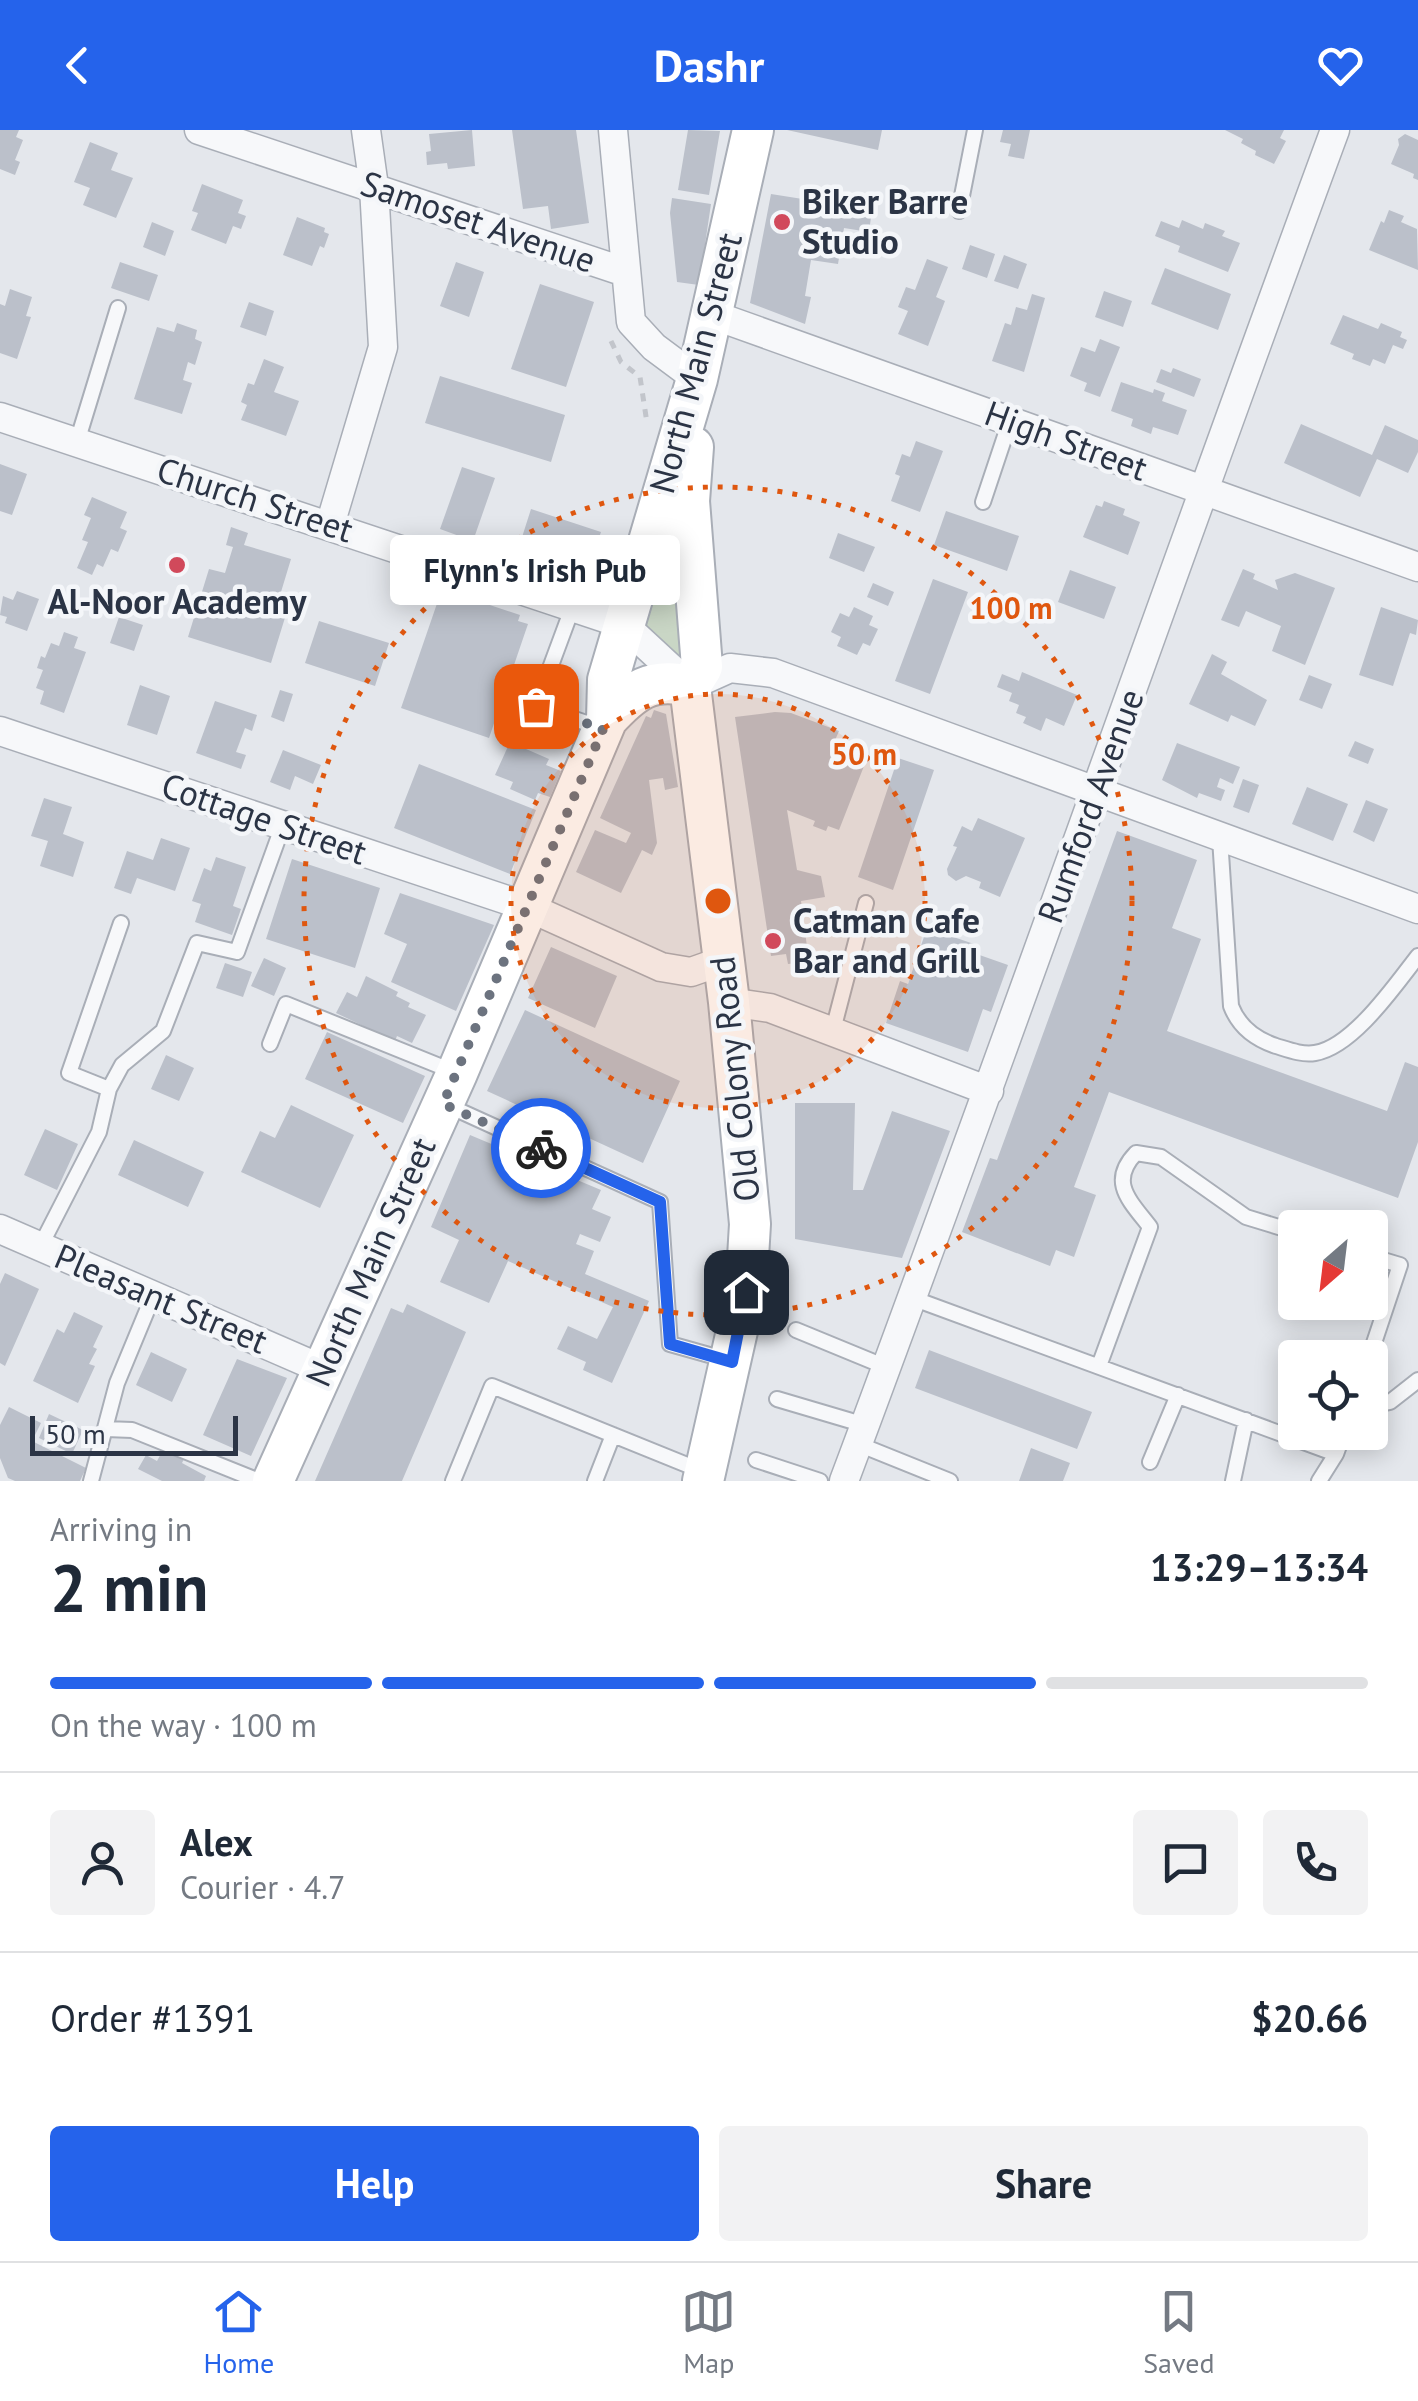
<!DOCTYPE html>
<html lang="en">
<head>
<meta charset="utf-8">
<style>
  :root { --surface:#fff; --page:#f2f2f3; --text:#1f2937; --muted:#747a83; --line:#e0e1e3; --accent:#2563eb }
  body { margin:0; font-family:"PT Sans",sans-serif; background:var(--page); color:var(--text); height:100vh; display:flex; flex-direction:column; font-size:38px; white-space:nowrap }
  * { box-sizing:border-box; margin:0 }
  p { font-size:32px; color:var(--muted) }
  .icon { flex:none; width:55px; height:55px; fill:none; stroke:currentColor; stroke-width:2; stroke-linecap:round; stroke-linejoin:round }
  .map { position:relative; height:1351px; overflow:hidden }
  .panel { display:flex; flex-direction:column; background:var(--surface); flex:1 }
  .panel>* { flex:none }
  .needle { width:65px; rotate:208deg }
  .buttons { position:absolute; left:1278px; top:1080px; display:grid; gap:20px }
  .buttons a { display:grid; place-items:center; width:110px; height:110px; border-radius:10px; background:var(--surface); box-shadow:0 5px 25px #0003; font-size:50px }
  .scale { position:absolute; left:30px; bottom:25px; width:208px; box-sizing:border-box; padding-left:10px; border:5px solid #2b3445; border-top:0; font-size:28px; line-height:35px; white-space:nowrap; color:#2b3445; -webkit-text-stroke:8px #f4f6f9; paint-order:stroke }
  .pin { position:absolute; display:grid; place-items:center; width:85px; height:85px; color:#fff; margin:-42px; border-radius:20px; box-shadow:0 5px 15px #0006 }
  .courier { position:absolute; display:grid; place-items:center; width:100px; height:100px; margin:-50px; border:8px solid #2563eb; border-radius:50%; background:#fff; color:#222; box-shadow:0 2px 12px #0007 }
  .bubble { position:absolute; height:70px; border-radius:10px; background:var(--surface); box-shadow:0 5px 25px #0003; font-size:32px; font-weight:800; line-height:70px; text-align:center }
  .summary em { font-style:normal; font-weight:800 }
  .summary div { display:flex; flex-direction:column-reverse }
  .summary { display:flex; align-items:center; justify-content:space-between; height:170px; padding:0 50px }
  h1 { font-size:65px; font-weight:800; line-height:75px }
  .bar { display:grid; grid-template-columns:repeat(4,1fr); gap:15px 10px; align-content:center; height:120px; padding:0 50px }
  .bar i { height:12px; border-radius:8px; background:var(--line) }
  .bar .current { background:var(--accent) }
  .bar p { grid-column:span 4 }
  .line { display:flex; align-items:center; gap:25px; padding:0 50px; border-top:2px solid var(--line) }
  .line div { flex:1 }
  .round { display:grid; place-items:center; flex:none; width:105px; height:105px; border-radius:10px; background:var(--page) }
  .cta { display:flex; gap:20px; margin-top:auto; padding:20px 50px }
  .cta a { flex:1; height:115px; border-radius:10px; background:var(--accent); color:#fff; font-size:40px; font-weight:800; line-height:115px; text-align:center }
  .cta a+a { background:var(--page); color:var(--text) }
  header { display:flex; justify-content:space-between; align-items:center; height:130px; padding:0 50px; background:var(--accent); color:#fff; font-size:45px; font-weight:800 }
  .tab-bar { display:flex; justify-content:space-around; align-items:center; height:140px; border-top:2px solid var(--line); background:var(--surface); font-size:28px; color:var(--muted) }
  .tab-bar a { display:grid; justify-items:center; gap:5px }
  .tab-bar .current { color:var(--accent) }
  .map>svg:first-child { display:block }
  .green { fill:#c9d6c5 }
  .building { fill:#bbc0ca }
  .lines { fill:none; stroke-linecap:round; stroke-linejoin:round }
  .service-casing { stroke:#a9aeb7; stroke-width:18 }
  .minor-casing { stroke:#a9aeb7; stroke-width:31 }
  .secondary-casing { stroke:#a9aeb7; stroke-width:44 }
  .path { stroke:#c2c5cb; stroke-width:5; stroke-dasharray:8 8; stroke-linecap:butt }
  .service { stroke:#f7f8fa; stroke-width:14 }
  .minor { stroke:#f7f8fa; stroke-width:28 }
  .secondary { stroke:#fff; stroke-width:40 }
  .done { stroke:#6c737f; stroke-width:10; stroke-dasharray:0 18 }
  .route { stroke:#2563eb; stroke-width:12 }
  .ring { fill:none; stroke:#df570f; stroke-width:5; stroke-dasharray:5 10 }
  .poi-dot { fill:#d1495b; stroke:#f4f6f9; stroke-width:4 }
  .labels { text-anchor:middle; stroke-width:9; stroke-linejoin:round; paint-order:stroke }
  .poi-label { font-size:35px; font-weight:bold; fill:#2b3445; stroke:#f4f6f9; text-anchor:start }
  .street-label { font-size:35px; fill:#2b3445; stroke:#f4f6f9 }
  .centre { fill:#df570f; stroke:#f4f6f9; stroke-width:5 }
  .ring-label { font-size:30px; text-anchor:middle; font-weight:bold; fill:#df570f; stroke:#f4f6f9; stroke-width:9; stroke-linejoin:round; paint-order:stroke }
</style>
</head>
<body>
<header><svg class="icon" aria-label="back" viewBox="0 0 24 24"><path d="M15 5l-7 7 7 7"/></svg>Dashr<svg class="icon" aria-label="heart" viewBox="0 0 24 24"><path d="M12 20l-8-8c-3-5 5-10 8-4 3-6 11-1 8 4z"/></svg></header>
<div class="map">
<svg width="1418" height="1351" viewBox="0 0 1418 1351">
  <rect width="100%" height="100%" fill="#e4e7ec"/>
  <!-- green -->
  <path class="green" d="M668,382L695,541L640,489Z"/>
  <!-- building -->
  <path class="building" d="M0,0H19L16,7L23,10L15,30L20,32L15,45L0,39Z
    M472,0L475,36L448,39L447,33L427,35L426,22L431,21L429,4Z
    M512,0H576L589,93L551,99L548,76L523,79Z
    M688,0L720,1L709,65L678,60Z
    M787,0H882L878,20Z
    M1003,0H1030L1024,29L1008,26L1011,14L1000,12Z
    M1225,0H1284L1280,8L1286,11L1274,34L1255,25L1256,21L1241,13L1243,9Z
    M1405,4L1418,10V50L1413,48L1414,44L1391,34L1399,15L1398,9Z
    M90,12L118,23L111,40L133,48L116,88L83,75L90,58L74,52Z
    M202,54L243,70L238,83L246,86L241,99L233,96L226,114L191,100L198,83L192,81Z
    M771,64L872,80L869,102L844,98L838,134L811,130L805,166L811,167L805,194L750,173Z
    M672,68L711,74L699,155L677,152L670,83Z
    M1389,80L1404,86L1401,92L1417,99L1418,140L1369,120L1381,91L1384,93Z
    M297,87L325,98L324,102L329,104L324,118L320,116L312,136L283,125Z
    M1182,90L1203,99L1205,93L1225,101L1222,106L1240,113L1228,142L1178,122L1180,116L1155,106L1161,91L1179,98Z
    M152,92L174,101L165,126L143,117Z
    M970,115L995,124L987,148L962,139Z
    M1004,125L1027,134L1018,159L994,151Z
    M927,129L948,137L936,167L945,171L928,216L898,204L908,181L898,177L906,157L915,160Z
    M120,132L158,145L149,171L111,158Z
    M456,132L484,142L469,187L440,176Z
    M1165,138L1231,164L1218,200L1151,174Z
    M540,154L594,172L566,257L511,239Z
    M10,159L32,167L26,186L31,187L17,229L0,223V174L5,176Z
    M1104,161L1132,171L1123,197L1095,187Z
    M1032,164L1045,168L1024,242L992,231L1005,193L1011,195L1016,177L1027,180Z
    M249,172L274,181L266,206L240,197Z
    M1343,185L1378,199L1381,193L1402,202L1400,207L1407,210L1403,219L1393,215L1385,234L1373,229L1370,236L1352,229L1354,224L1330,214Z
    M177,193L197,200L195,209L202,212L195,235L188,232L183,250L192,253L182,284L134,269L157,197L174,202Z
    M1100,209L1120,217L1100,267L1084,261L1087,253L1070,246L1081,217L1095,222Z
    M264,229L284,237L274,262L299,271L286,306L241,290L247,275L241,272L248,253L254,255Z
    M1173,238L1201,249L1194,267L1156,252L1161,239L1171,243Z
    M440,246L565,285L551,332L425,293Z
    M1121,252L1153,263L1154,259L1165,263L1162,271L1187,280L1178,305L1153,297L1151,304L1131,296L1133,289L1111,281Z
    M1301,294L1372,325L1385,295L1418,310V322L1408,343L1377,329L1360,367L1284,333Z
    M916,311L943,321L920,382L891,371L900,346L895,344L902,324L910,327Z
    M0,334L27,344L12,385L0,381Z
    M462,337L495,348L473,411L440,399Z
    M92,367L127,382L120,398L127,401L118,422L111,419L103,437L97,434L92,445L77,438L88,412L82,410L91,388L84,385Z
    M1104,371L1125,379L1123,385L1140,392L1128,425L1083,407L1096,375L1102,377Z
    M531,379L601,402L585,449L516,426Z
    M946,381L1019,406L1007,441L934,415Z
    M231,397L248,403L244,415L291,429L281,462L292,465L271,533L188,507L209,439L225,443L233,417L226,415Z
    M838,403L875,417L864,442L829,428Z
    M1243,439L1255,444L1253,449L1278,460L1275,450L1295,443L1335,458L1305,535L1272,521L1281,496L1246,481L1239,497L1221,490Z
    M1070,440L1116,457L1104,489L1058,472Z
    M933,449L968,462L930,564L895,551Z
    M873,453L894,462L888,476L867,467Z
    M442,459L520,485L518,491L528,494L489,608L401,578Z
    M17,461L39,469L27,501L5,493L7,487L0,485L3,466L13,470Z
    M854,477L873,486L869,495L878,499L870,516L863,513L857,525L837,516L841,507L831,502L840,483L849,487Z
    M1381,477L1418,490L1416,505L1410,503L1393,556L1359,545Z
    M119,487L143,495L134,521L110,513Z
    M319,491L389,513L375,556L305,533Z
    M64,502L78,507L74,518L86,522L64,583L40,574L44,561L36,558L43,540L37,538L41,526L45,528L51,513L59,516Z
    M1212,524L1227,532L1221,544L1267,570L1255,596L1231,585L1228,592L1189,574Z
    M1022,542L1077,565L1064,596L1046,588L1041,601L1023,593L1026,587L1016,583L1019,575L1009,571L1012,563L997,557L1002,544L1019,551Z
    M1309,545L1332,554L1322,579L1299,570Z
    M140,555L170,566L157,605L127,595Z
    M280,560L293,564L284,592L271,587Z
    M215,571L257,585L252,601L245,598L236,622L246,625L241,639L196,623Z
    M654,580L666,584L678,657L665,660L663,648L649,650L657,713L652,725L642,720L621,763L576,742L595,700L626,713L631,703L600,688L646,586L651,588Z
    M775,582L791,583L839,601L830,622L864,636L839,700L828,696L826,701L813,696L815,691L787,680L797,740L821,746L825,767L801,771L809,832L788,834L786,824L771,826L735,587Z
    M1355,611L1374,619L1368,634L1348,626Z
    M510,612L549,629L546,635L561,641L550,667L538,663L535,670L510,659L513,652L495,645Z
    M1177,613L1240,637L1233,654L1220,648L1217,657L1225,660L1221,671L1199,663L1197,668L1162,650Z
    M283,620L321,635L313,654L295,646L290,660L270,652Z
    M898,628L934,640L893,760L858,747Z
    M419,634L536,680L510,744L394,698Z
    M1243,649L1259,655L1249,683L1233,677Z
    M1307,657L1348,674L1333,711L1292,694Z
    M44,668L72,677L63,704L84,712L73,747L40,736L48,711L31,706Z
    M1366,670L1388,679L1374,712L1353,702Z
    M978,688L1025,708L1000,767L979,758L981,752L966,746L956,751L948,745L947,739L957,717L953,716L962,696L972,701Z
    M1117,701L1197,730L1172,798L1201,809L1167,901L1387,981L1405,932L1418,937V1012L1398,1068L1109,962L1074,1057L1096,1065L1074,1127L1056,1120L1050,1136L962,1102L990,1028L997,1030Z
    M161,708L190,718L175,761L137,748L131,764L114,758L127,721L153,730Z
    M216,727L246,737L233,776L241,779L232,805L195,792L201,774L192,771L204,738L211,741Z
    M292,729L380,758L355,838L266,809Z
    M400,763L494,795L456,881L391,852L407,814L384,804Z
    M927,798L974,814L971,822L1008,835L991,882L983,879L968,922L886,893L900,851L908,854Z
    M551,817L617,846L595,898L528,868Z
    M264,828L286,838L274,866L251,856Z
    M225,833L252,842L243,867L216,858Z
    M366,846L398,862L396,866L410,873L408,877L426,885L412,913L397,906L395,911L336,883L347,862L357,867Z
    M525,880L680,951L643,1033L487,961Z
    M327,902L425,946L403,993L305,949Z
    M166,925L194,938L179,971L151,959Z
    M795,973H855L853,1060H863L892,981L950,1001L902,1128L795,1109Z
    M291,975L354,1005L320,1078L241,1042L260,1001L275,1008Z
    M45,999L78,1014L57,1060L24,1045Z
    M470,1005L601,1060L592,1079L611,1087L600,1112L580,1104L576,1114L594,1121L585,1144L649,1171L612,1253L583,1240L586,1232L557,1219L568,1196L597,1209L613,1177L508,1131L489,1173L440,1152L459,1110L431,1097Z
    M134,1010L204,1042L188,1077L118,1045Z
    M5,1143L39,1159L5,1236L0,1233V1154Z
    M407,1174L466,1202L402,1351H315L391,1178L403,1183Z
    M74,1182L103,1196L93,1217L97,1219L89,1234L95,1236L78,1273L33,1251L57,1199L64,1203Z
    M929,1220L1092,1282L1077,1319L915,1258Z
    M151,1222L187,1239L172,1272L136,1255Z
    M237,1229L287,1248L251,1326L203,1305Z
    M9,1277L41,1293L32,1311L86,1338L80,1351H15L8,1348L0,1328V1295Z
    M49,1284L83,1300L72,1324L39,1308Z
    M164,1318L184,1329L182,1333L206,1346L204,1351H162L138,1339L146,1325L157,1331Z
    M1031,1318L1070,1333L1063,1351H1019Z"/>
  <g class="lines">
    <defs>
      <path id="service" d="M959,81L975,0
        M77,312L118,178
        M983,372L1010,291
        M573,476L536,576L601,598
        M1220,708L1231,876C1239,897 1255,909 1276,916C1289,920 1302,925 1315,923C1353,917 1396,854 1418,826
        M833,900L866,773
        M270,914L286,874L452,941
        M109,959L122,935L163,901L197,813L237,822L283,695
        M449,976L660,1072L670,1214L727,1230
        M40,1117L99,1002L109,959L69,943L121,793
        M912,1168L1336,1324L1344,1302
        M796,1200L886,1237
        M1369,1228L1400,1135L1370,1126
        M1099,1236L1150,1097C1130,1071 1108,1052 1136,1023L1161,1027L1246,1087L1295,1102
        M777,1269L865,1295
        M1370,1276L1390,1272L1418,1250
        M106,1299L132,1300L259,1351
        M858,1314L950,1351
        M756,1330L820,1351
        M1150,1332L1178,1265
        M91,1351L117,1253L153,1166
        M453,1351L492,1256L702,1341
        M595,1351L613,1305
        M1233,1351L1246,1290
        M1319,1351L1336,1324"/>
      <path id="minor" d="M199,0L625,142
        M613,0L631,192L654,217L697,249
        M713,185L1418,437
        M0,287L623,494L690,556L730,538L773,543L1418,779
        M330,395L383,217L374,57L366,0
        M0,601L528,777L661,837L691,842L722,831
        M729,872L770,878L989,961
        M0,1099L322,1239
        M844,1351C1012,902 1169,450 1335,0"/>
      <path id="secondary" d="M693,317L689,371L702,537L690,556L729,872L750,1094L746,1161L703,1351
        M607,589C634,560 650,547 690,556
        M273,1351L457,943L607,589L608,550L697,249L753,0"/>
    </defs>
    <!-- service casing -->
    <use href="#service" class="service-casing"/>
    <!-- minor casing -->
    <use href="#minor" class="minor-casing"/>
    <!-- secondary casing -->
    <use href="#secondary" class="secondary-casing"/>
    <!-- path -->
    <path class="path" d="M611,211L621,232L640,247L647,293"/>
    <!-- service -->
    <use href="#service" class="service"/>
    <!-- minor -->
    <use href="#minor" class="minor"/>
    <!-- secondary -->
    <use href="#secondary" class="secondary"/>
  </g>
  <g class="lines">
    <!-- done -->
    <path class="done" d="M536,576L603,599L443,974L541,1018"/>
    <!-- route -->
    <path class="route" d="M541,1018L660,1072L670,1214L732,1232L746,1162"/>
  </g>
  <!-- distance rings -->
  <circle cx="718" cy="771" r="207" fill="#df570f" fill-opacity=".12"/>
  <g class="ring">
    <circle cx="718" cy="771" r="207"/>
    <circle cx="718" cy="771" r="414"/>
  </g>
  <!-- markers -->
  <g class="poi-dot">
    <circle cx="782" cy="92" r="10"/>
    <circle cx="177" cy="435" r="10"/>
    <circle cx="773" cy="811" r="10"/>
  </g>
  <g class="labels">
    <!-- poi labels -->
    <g class="poi-label">
      <text x="802" y="84">Biker Barre<tspan x="802" dy="40">Studio</tspan></text>
      <text x="177" y="484" text-anchor="middle">Al-Noor Academy</text>
      <text x="793" y="803">Catman Cafe<tspan x="793" dy="40">Bar and Grill</tspan></text>
    </g>
    <!-- street labels -->
    <g class="street-label">
      <text transform="translate(478 92) rotate(19)" y="12">Samoset Avenue</text>
      <text transform="translate(696 233) rotate(-75)" y="12">North Main Street</text>
      <text transform="translate(1066 311) rotate(20)" y="12">High Street</text>
      <text transform="translate(255 370) rotate(18)" y="12">Church Street</text>
      <text transform="translate(1091 676) rotate(-70)" y="12">Rumford Avenue</text>
      <text transform="translate(264 689) rotate(19)" y="12">Cottage Street</text>
      <text transform="translate(735 949) rotate(-96)" y="12">Old Colony Road</text>
      <text transform="translate(371 1132) rotate(-66)" y="12">North Main Street</text>
      <text transform="translate(161 1169) rotate(23)" y="12">Pleasant Street</text>
    </g>
  </g>
  <circle cx="718" cy="771" r="15" class="centre"/>
  <g class="ring-label">
    <text x="1011" y="489">100 m</text>
    <text x="864" y="635">50 m</text>
  </g>
</svg>
<div class="buttons">
<a><svg class="needle" viewBox="-14 -14 28 28"><path d="M0-13l5 13h-10z" fill="#e53935"/><path d="M0 13l5-13h-10z" fill="#747a83"/></svg></a>
<a><svg class="icon" aria-label="locate" viewBox="0 0 24 24"><circle cx="12" cy="12" r="6"/><path d="M12 2v4M12 18v4M2 12h4M18 12h4"/></svg></a>
</div>
<div class="scale">50 m</div>
<div class="pin" style="left:536px;top:576px;background:#ea580c"><svg class="icon" aria-label="bag" viewBox="0 0 24 24"><path d="M5 8h14l-1 12H6zM9 8a3 3 0 0 1 6 0"/></svg></div>
<div class="pin" style="left:746px;top:1162px;background:#1f2937"><svg class="icon" aria-label="home" viewBox="0 0 24 24"><path d="M3 11l9-7 9 7M6 9v11h12V9"/></svg></div>
<div class="courier" style="left:541px;top:1018px"><svg class="icon" aria-label="bike" viewBox="0 0 24 24"><circle cx="6" cy="16" r="4"/><circle cx="18" cy="16" r="4"/><path d="M6 16l4-8h5l3 8M10 8l3 8H6M13 5h3"/></svg></div>
<div class="bubble" style="left:390px;top:405px;width:290px">Flynn's Irish Pub</div>
</div>
<section class="panel">
<div class="summary"><div><h1>2 min</h1><p>Arriving in</p></div><em>13:29–13:34</em></div>
<div class="bar"><i class="current"></i><i class="current"></i><i class="current"></i><i></i><p>On the way · 100 m</p></div>
<div class="line" style="height:180px"><a class="round"><svg class="icon" aria-label="person" viewBox="0 0 24 24"><circle cx="12" cy="8" r="4"/><path d="M4 21q1-7 8-7t8 7"/></svg></a><div><b>Alex</b><p>Courier · 4.7</p></div><a class="round"><svg class="icon" aria-label="chat" viewBox="0 0 24 24"><path d="M4 5h16v11H9l-5 4z"/></svg></a><a class="round"><svg class="icon" aria-label="phone" viewBox="0 0 24 24"><path d="M5 4h4l2 5-3 2q2 4 5 5l2-3 5 2v4C11 20 4 13 5 4z"/></svg></a></div>
<div class="line" style="height:130px"><div>Order #1391</div><b>$20.66</b></div>
<div class="cta"><a>Help</a><a>Share</a></div>
</section>
<nav class="tab-bar">
<a class="current"><svg class="icon" aria-label="home" viewBox="0 0 24 24"><path d="M3 11l9-7 9 7M6 9v11h12V9"/></svg>Home</a>
<a><svg class="icon" aria-label="map" viewBox="0 0 24 24"><path d="M3 6l6-2 6 2 6-2v14l-6 2-6-2-6 2zM9 4v14M15 6v14"/></svg>Map</a>
<a><svg class="icon" aria-label="saved" viewBox="0 0 24 24"><path d="M7 4h10v16l-5-4-5 4z"/></svg>Saved</a>
</nav>
</body>
</html>
